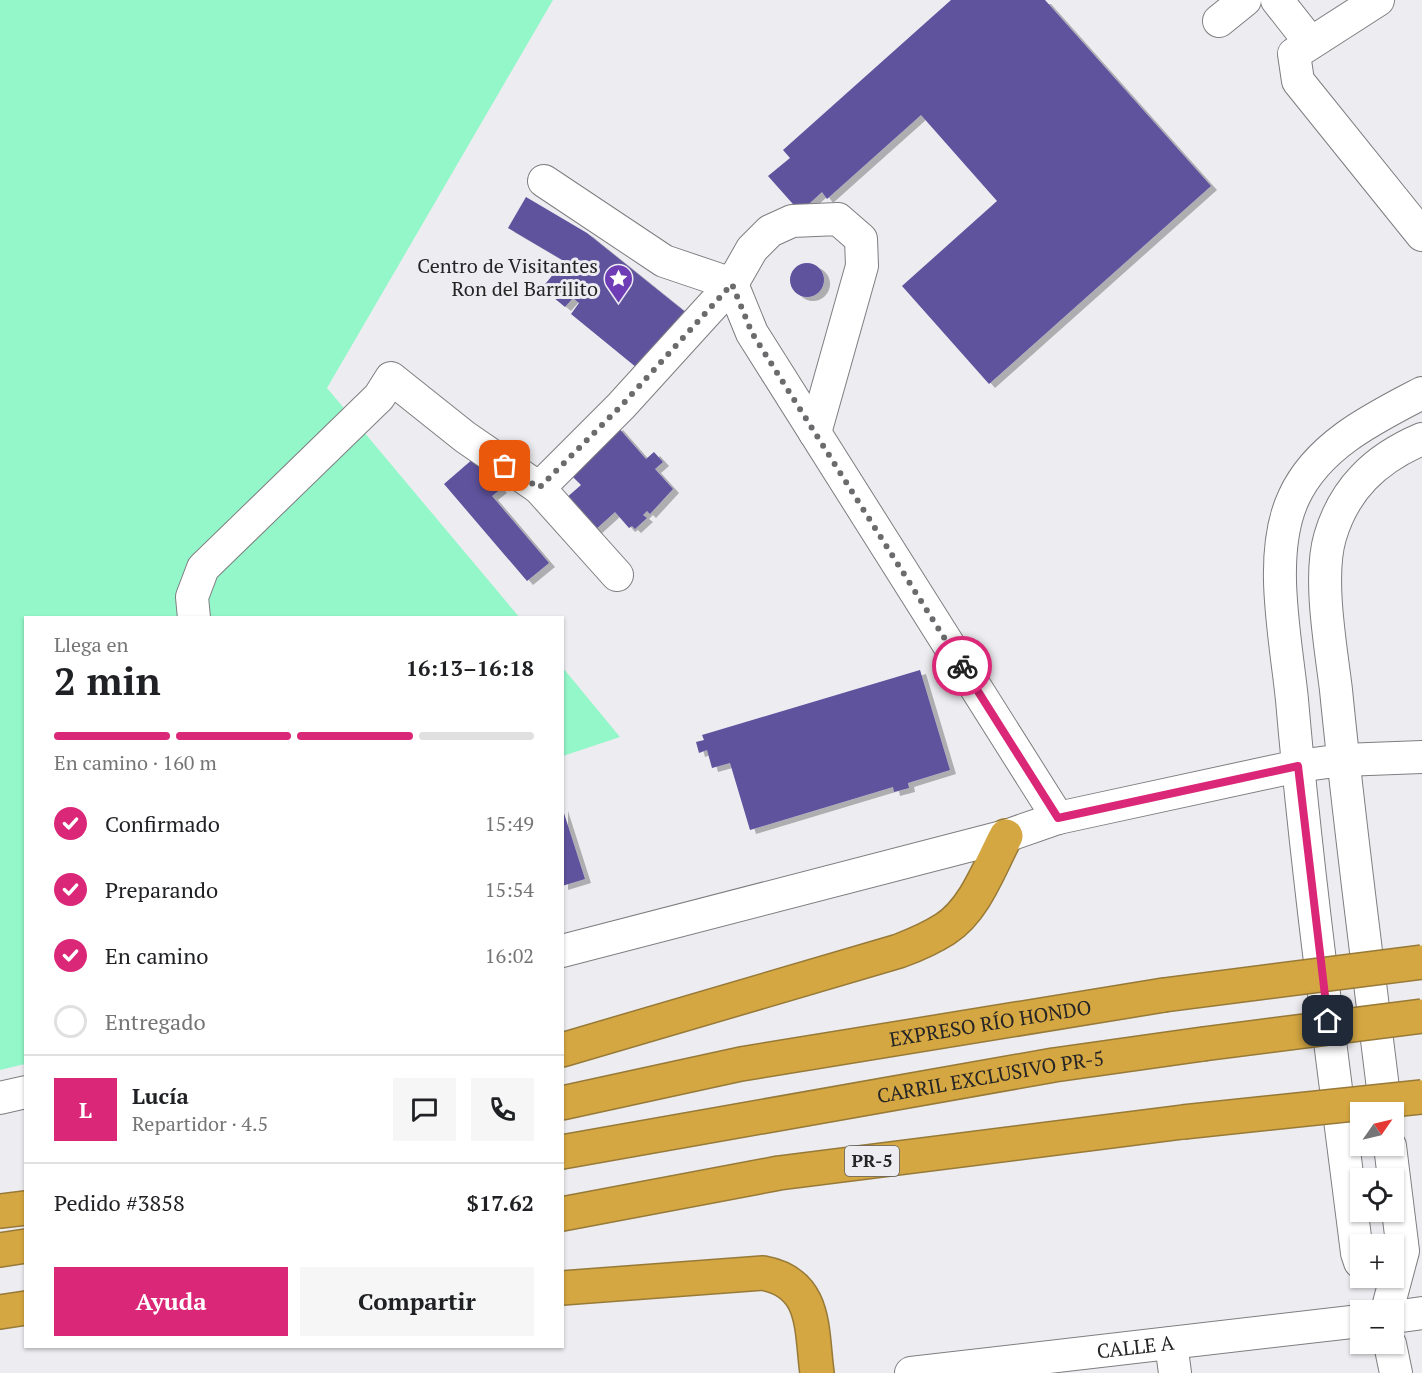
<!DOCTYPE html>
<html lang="es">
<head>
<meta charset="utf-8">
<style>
  :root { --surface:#fff; --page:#f6f6f6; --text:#202124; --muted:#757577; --line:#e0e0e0; --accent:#db2777 }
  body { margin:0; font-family:"PT Serif",serif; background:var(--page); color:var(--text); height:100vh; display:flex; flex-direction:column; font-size:22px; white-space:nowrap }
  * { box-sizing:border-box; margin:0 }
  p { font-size:20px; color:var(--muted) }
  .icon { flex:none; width:33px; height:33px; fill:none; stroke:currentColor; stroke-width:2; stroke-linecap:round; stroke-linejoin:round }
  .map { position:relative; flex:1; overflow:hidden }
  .drawer { position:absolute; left:24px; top:616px; width:540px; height:732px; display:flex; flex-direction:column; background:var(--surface); border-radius:0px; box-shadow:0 2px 4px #0004 }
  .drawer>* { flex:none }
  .needle { width:39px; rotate:56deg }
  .controls { position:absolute; left:1350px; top:1102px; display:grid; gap:12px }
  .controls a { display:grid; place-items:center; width:54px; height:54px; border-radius:0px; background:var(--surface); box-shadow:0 2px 4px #0004; font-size:30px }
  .pin { position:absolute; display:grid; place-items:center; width:51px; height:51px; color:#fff; margin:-26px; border-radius:12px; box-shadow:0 3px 9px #0006 }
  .courier { position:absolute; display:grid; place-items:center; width:60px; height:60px; margin:-30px; border:4px solid #db2777; border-radius:50%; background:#fff; color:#222; box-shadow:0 2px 8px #0007 }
  .headline em { font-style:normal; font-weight:700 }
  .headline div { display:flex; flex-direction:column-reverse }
  .headline { display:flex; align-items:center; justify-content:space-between; height:102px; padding:0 30px }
  h1 { font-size:39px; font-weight:700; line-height:45px }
  .bar { display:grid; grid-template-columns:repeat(4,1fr); gap:9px 6px; align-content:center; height:72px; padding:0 30px }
  .bar i { height:8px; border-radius:4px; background:var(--line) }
  .bar .current { background:var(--accent) }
  .bar p { grid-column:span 4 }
  .line { display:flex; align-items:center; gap:15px; padding:0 30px; border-top:2px solid var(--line) }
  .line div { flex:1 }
  .round { display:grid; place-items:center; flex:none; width:63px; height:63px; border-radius:0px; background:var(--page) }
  ol { padding:0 30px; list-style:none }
  li { display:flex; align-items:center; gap:18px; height:66px }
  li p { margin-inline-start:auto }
  li .icon { padding:6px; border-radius:50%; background:var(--accent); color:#fff; stroke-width:4 }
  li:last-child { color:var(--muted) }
  li i { width:33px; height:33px; border:3px solid var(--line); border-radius:50% }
  .primary-button { display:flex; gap:12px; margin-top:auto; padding:12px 30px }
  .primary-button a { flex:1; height:69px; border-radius:0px; background:var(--accent); color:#fff; font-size:24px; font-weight:700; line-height:69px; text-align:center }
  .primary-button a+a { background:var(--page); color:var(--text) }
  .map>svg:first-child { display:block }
  .green { fill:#94f7ca }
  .building { fill:#60529e; filter:url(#shadow) }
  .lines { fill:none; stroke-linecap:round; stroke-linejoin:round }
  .minor-casing { stroke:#7e7e81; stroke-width:34 }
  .highway-casing { stroke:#977a38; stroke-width:36 }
  .minor { stroke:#fff; stroke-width:32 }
  .highway { stroke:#d5a742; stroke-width:33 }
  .highway-bridge-casing { stroke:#977a38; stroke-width:36; stroke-linecap:butt }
  .highway-bridge { stroke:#d5a742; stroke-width:33 }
  .done { stroke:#6b6b6d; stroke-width:6; stroke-dasharray:0 10.8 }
  .route { stroke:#db2777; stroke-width:8 }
  .labels { text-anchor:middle; stroke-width:6; stroke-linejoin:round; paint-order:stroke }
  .shield { fill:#edecf0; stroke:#616163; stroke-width:1.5 }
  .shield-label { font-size:18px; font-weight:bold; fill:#252526 }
  .poi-label { font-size:20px; fill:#252526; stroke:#edecf0; text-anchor:end }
  .street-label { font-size:20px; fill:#252526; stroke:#edecf0 }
</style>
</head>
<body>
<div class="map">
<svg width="1422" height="1373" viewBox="0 0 1422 1373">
  <defs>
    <filter id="shadow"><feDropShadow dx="6" dy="4" stdDeviation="0" flood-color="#0004"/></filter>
  </defs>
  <rect width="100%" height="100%" fill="#edecf0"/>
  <!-- green -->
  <path class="green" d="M0,0H553L327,388L520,618H26L25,1064L0,1070Z
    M563,668L620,737L563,756Z"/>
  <!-- building -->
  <path class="building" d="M951,0H1045L1211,186L989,384L902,286L997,201L921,115L827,199L822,192L800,212L768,176L790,158L783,150Z
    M526,197L587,233L689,315L642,372L571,314L579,303L573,298L565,307L542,288L564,261L508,228Z
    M790 280a17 17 0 1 1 34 0a17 17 0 1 1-34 0Z
    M617,426L646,459L654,452L663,462L655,469L673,489L650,514L647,511L643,515L647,518L635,529L632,526L629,528L615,512L594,531L565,499L581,485L568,472Z
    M474,458L501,489L492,496L549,563L527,581L444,484Z
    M920,670L950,770L908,783L909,788L894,792L893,787L750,830L730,763L712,768L707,750L699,753L696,742L704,740L702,735Z
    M562,807L585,879L562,886Z"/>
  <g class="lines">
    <defs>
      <g id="minor">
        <path d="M1277,0L1310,42"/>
        <path d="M1378,0L1294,54L1298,81L1422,235"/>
        <path d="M1219,21L1245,0"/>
        <path d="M544,181L664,261L732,284L752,333L1058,818"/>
        <path d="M539,488L617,575"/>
        <path d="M194,618L192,597L203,568L379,397L391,378L465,437L539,488L621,406L732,284L752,249L770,231L792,221L838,219L861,239L862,266L815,433"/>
        <path d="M562,951L1006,836L1058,818L1298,766L1343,760L1422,757"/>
        <path d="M0,1098L26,1092"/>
        <path d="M1386,1113C1369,972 1350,832 1336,690C1331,648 1318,578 1330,537C1344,489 1375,459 1422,439"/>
        <path d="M1360,1262L1357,1253C1334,1069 1308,885 1292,700C1286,639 1267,554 1294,497C1318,445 1374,418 1422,393"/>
        <path d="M1387,1311L1403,1251L1390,1146"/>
        <path d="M1394,1317L1422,1313"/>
        <path d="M1171,1343L1175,1373"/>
        <path d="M1390,1344L1396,1373"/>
        <path id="s1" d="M911,1373L1360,1321"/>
      </g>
      <g id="highway">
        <path d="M562,1050L899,951C915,945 931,938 945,929C975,910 990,866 1006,836"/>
        <path id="s2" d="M562,1103L741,1064L1164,995"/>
        <path id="s3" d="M562,1152L1054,1065L1203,1044"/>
        <path d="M0,1211L26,1208"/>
        <path d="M562,1214L779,1173L1183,1122"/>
        <path d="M0,1250L26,1246"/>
        <path d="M562,1288L763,1273C817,1283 811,1329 817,1373"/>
        <path d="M0,1312L26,1308"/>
      </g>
    </defs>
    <!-- minor casing -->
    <use href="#minor" class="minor-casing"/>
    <!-- highway casing -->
    <use href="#highway" class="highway-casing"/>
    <!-- minor -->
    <use href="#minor" class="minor"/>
    <!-- highway -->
    <use href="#highway" class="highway"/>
    <defs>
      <path id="highway-bridge" d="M1164,995L1422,962
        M1203,1044L1422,1016
        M1183,1122L1422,1097"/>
    </defs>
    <!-- highway-bridge casing -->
    <use href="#highway-bridge" class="highway-bridge-casing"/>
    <!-- highway-bridge -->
    <use href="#highway-bridge" class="highway-bridge"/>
  </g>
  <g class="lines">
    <!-- done -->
    <path class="done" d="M505,466L539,488L621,406L732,284L752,333L962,666"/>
    <!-- route -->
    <path class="route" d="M962,666L1058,818L1298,766L1328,1021"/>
  </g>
  <!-- icons -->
  <defs>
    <symbol id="sight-pin" viewBox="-11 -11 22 30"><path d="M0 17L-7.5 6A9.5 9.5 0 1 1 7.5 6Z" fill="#6e3db5" stroke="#edecf0"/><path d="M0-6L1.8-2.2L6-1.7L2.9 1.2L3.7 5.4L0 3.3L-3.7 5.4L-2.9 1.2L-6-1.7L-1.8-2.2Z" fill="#fff"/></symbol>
  </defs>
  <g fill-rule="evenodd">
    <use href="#sight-pin" x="602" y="262" width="33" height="45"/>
  </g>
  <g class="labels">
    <!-- shield labels -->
    <rect class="shield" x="845" y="1146" width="54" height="30" rx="4.5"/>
    <g class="shield-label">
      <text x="872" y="1167">PR-5</text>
    </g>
    <!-- poi labels -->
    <g class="poi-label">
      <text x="598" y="273">Centro de Visitantes<tspan x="598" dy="23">Ron del Barrilito</tspan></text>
    </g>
    <!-- street labels -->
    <g class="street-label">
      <text dy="7" stroke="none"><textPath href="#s2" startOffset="436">EXPRESO RÍO HONDO</textPath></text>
      <text dy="7" stroke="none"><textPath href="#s3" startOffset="435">CARRIL EXCLUSIVO PR-5</textPath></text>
      <text dy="7" stroke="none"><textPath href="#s1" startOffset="226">CALLE A</textPath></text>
    </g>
  </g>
</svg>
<div class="controls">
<a><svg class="needle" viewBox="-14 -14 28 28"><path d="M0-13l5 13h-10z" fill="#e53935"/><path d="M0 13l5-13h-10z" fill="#757577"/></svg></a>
<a><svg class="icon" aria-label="locate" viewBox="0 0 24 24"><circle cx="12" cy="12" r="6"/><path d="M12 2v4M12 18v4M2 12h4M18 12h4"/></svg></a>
<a>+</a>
<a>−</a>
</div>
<div class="pin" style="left:505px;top:466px;background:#ea580c"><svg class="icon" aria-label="bag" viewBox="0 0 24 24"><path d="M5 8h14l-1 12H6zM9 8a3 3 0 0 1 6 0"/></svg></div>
<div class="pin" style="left:1328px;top:1021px;background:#1f2937"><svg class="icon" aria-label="home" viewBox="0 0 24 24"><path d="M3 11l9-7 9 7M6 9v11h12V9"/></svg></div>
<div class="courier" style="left:962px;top:666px"><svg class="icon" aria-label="bike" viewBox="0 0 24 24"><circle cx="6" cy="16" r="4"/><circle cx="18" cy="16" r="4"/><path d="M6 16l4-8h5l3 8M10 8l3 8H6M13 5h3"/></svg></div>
<section class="drawer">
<div class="headline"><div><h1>2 min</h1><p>Llega en</p></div><em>16:13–16:18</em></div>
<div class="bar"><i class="current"></i><i class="current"></i><i class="current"></i><i></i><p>En camino · 160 m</p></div>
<ol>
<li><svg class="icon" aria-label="check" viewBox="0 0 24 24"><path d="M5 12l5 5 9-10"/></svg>Confirmado<p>15:49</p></li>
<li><svg class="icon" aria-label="check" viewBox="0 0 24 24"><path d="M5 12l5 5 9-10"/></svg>Preparando<p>15:54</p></li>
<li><svg class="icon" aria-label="check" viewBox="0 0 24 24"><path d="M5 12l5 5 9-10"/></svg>En camino<p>16:02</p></li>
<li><i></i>Entregado</li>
</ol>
<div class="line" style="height:108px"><b class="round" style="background:var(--accent);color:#fff">L</b><div><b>Lucía</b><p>Repartidor · 4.5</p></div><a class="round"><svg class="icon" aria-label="chat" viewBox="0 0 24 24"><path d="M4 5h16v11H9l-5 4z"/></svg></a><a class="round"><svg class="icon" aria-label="phone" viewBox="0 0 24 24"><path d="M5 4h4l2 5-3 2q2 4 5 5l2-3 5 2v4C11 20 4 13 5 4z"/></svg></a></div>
<div class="line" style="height:78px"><div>Pedido #3858</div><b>$17.62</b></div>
<div class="primary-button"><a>Ayuda</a><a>Compartir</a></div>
</section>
</div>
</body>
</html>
